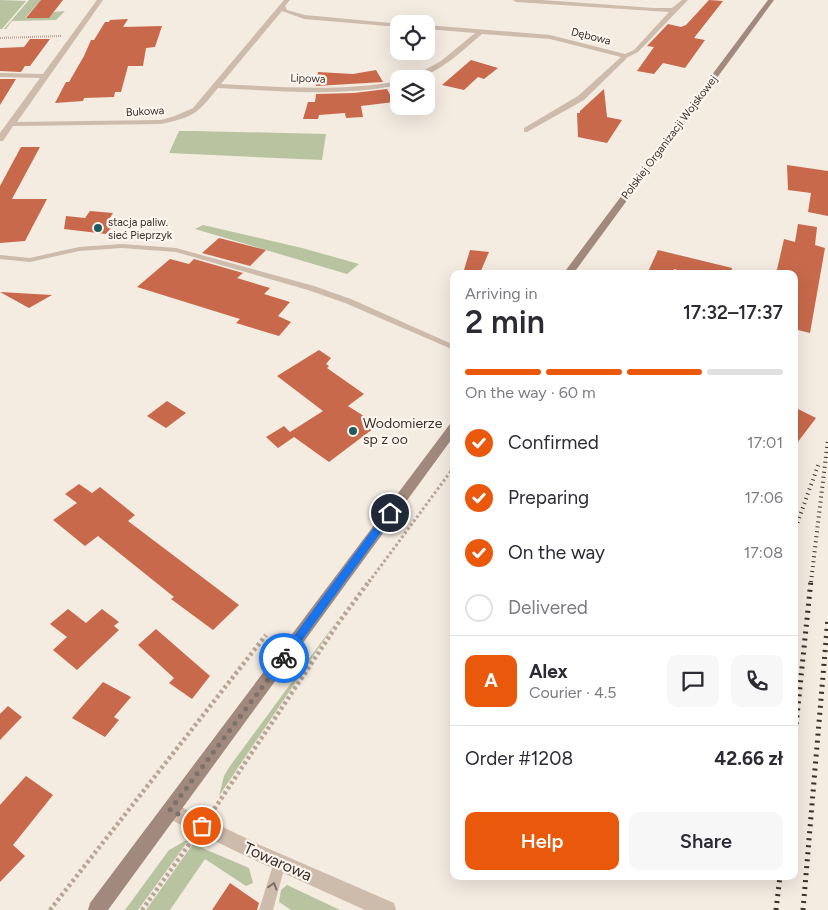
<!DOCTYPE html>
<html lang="en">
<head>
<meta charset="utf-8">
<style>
  :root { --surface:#fff; --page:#f7f7f7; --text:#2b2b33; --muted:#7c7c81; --line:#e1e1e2; --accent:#ea580c }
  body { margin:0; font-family:Figtree,sans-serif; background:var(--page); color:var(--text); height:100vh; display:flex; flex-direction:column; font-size:19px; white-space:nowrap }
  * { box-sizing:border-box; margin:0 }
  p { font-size:16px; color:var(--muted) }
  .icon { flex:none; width:28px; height:28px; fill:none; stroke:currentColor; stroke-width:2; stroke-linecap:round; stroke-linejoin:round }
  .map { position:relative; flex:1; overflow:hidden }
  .panel { position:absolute; left:450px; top:270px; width:348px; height:610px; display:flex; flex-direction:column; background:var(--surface); border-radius:10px; box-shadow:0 5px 20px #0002 }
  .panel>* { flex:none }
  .tools { position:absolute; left:390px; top:15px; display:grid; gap:10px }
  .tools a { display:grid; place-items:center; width:45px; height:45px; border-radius:10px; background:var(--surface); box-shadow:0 5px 20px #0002; font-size:25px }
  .pin { position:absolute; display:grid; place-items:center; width:42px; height:42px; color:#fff; margin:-21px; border:2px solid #fff; border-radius:50%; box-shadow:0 1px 5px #0007 }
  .courier { position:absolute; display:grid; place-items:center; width:50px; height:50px; margin:-25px; border:4px solid #1a73e8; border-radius:50%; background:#fff; color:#222; box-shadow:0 1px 6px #0007 }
  .summary em { font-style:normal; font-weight:600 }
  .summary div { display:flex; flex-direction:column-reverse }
  .summary { display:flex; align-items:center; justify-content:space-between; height:85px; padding:0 15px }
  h1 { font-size:32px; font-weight:600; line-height:38px }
  .bar { display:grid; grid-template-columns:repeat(4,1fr); gap:8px 5px; align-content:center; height:60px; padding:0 15px }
  .bar i { height:6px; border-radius:4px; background:var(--line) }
  .bar .current { background:var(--accent) }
  .bar p { grid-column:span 4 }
  .line { display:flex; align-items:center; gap:12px; padding:0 15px; border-top:1px solid var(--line) }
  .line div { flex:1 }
  .round { display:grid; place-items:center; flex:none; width:52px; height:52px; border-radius:10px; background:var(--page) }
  ol { padding:0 15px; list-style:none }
  li { display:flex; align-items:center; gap:15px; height:55px }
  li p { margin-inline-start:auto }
  li .icon { padding:5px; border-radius:50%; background:var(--accent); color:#fff; stroke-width:4 }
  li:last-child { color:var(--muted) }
  li i { width:28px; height:28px; border:2px solid var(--line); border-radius:50% }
  .button { display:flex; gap:10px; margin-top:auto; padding:10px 15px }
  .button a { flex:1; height:58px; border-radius:10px; background:var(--accent); color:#fff; font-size:20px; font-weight:600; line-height:58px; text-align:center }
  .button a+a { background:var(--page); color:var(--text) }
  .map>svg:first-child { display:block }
  .green { fill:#b8c4a0 }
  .building { fill:#c8694b }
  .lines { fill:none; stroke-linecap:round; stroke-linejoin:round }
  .path-far2 { stroke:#b9a596; stroke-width:2; stroke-dasharray:1 1; stroke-linecap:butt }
  .path-far1 { stroke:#b9a596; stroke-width:3; stroke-dasharray:2.5 2.5; stroke-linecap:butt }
  .path { stroke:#b9a596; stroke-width:4.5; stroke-dasharray:3 3; stroke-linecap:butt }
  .service { fill:#cdbbac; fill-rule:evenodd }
  .minor { fill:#cdbbac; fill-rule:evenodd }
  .secondary { fill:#a18a7d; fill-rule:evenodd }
  .rail-far1 { stroke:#3b302b; stroke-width:4; stroke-dasharray:1 4; stroke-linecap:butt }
  .rail { stroke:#3b302b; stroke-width:5; stroke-dasharray:2 5; stroke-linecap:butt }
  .oneway { stroke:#7d6f65 }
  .route { fill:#1a73e8 }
  .done { stroke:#7c716b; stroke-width:5; stroke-dasharray:0 9 }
  .poi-dot { fill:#1f5a5e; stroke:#fbf5ee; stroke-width:2 }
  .labels { text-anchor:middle; stroke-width:4.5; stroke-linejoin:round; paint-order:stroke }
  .far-street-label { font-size:11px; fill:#3b302b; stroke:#fbf5ee }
  .far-poi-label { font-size:11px; fill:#3b302b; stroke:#fbf5ee; text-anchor:start }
  .poi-label { font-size:14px; fill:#3b302b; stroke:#fbf5ee; text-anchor:start }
  .near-street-label { font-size:16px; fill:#3b302b; stroke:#fbf5ee }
</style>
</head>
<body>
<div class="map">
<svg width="828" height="910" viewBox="0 0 828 910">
  <rect width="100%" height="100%" fill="#f4ebe1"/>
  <!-- green -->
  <path class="green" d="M0,0L26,1L2,29H0Z
    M29,0H41L25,18L49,17L54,12L65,11L56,20L12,21L6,29H4Z
    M179,131H194L326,134L322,160L169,153Z
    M203,225L302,248L359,264L347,274L195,229Z
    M336,622L219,796L224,776L230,766Z
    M185,841H188L138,910H125L169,850Z
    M193,844L249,868L253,883L246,886L205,859L170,910H146Z
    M287,885L340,910H291L279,902L281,890Z"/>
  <!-- building -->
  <path class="building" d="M41,0H63L49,18H26Z
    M709,0L723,1L694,38L705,40L685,68L663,63L654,74L637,71L654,47L647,46L668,24L681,27L686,25Z
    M128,19L123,27L162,26L155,47L146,48L143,66H128L121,92H115L114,97L84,98L83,101L55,103L66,82H69L84,56L91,40H94L105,22H109L110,20Z
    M30,39H50L30,66H25L21,72L0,71V48L24,47Z
    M471,60L498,68L484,79L478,77L464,90L442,85Z
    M376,70L383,82L316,86L318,72L353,74Z
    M0,79H16L0,105Z
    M387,89L394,102L361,106L363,117L346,118L345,113L319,115L318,119H303L308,102H315L316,94L354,93Z
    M604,89L607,117L622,120L607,143L578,137L577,113H580V111Z
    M21,147H40L12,199H47L25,241L0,243V186Z
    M787,165L828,171V216L808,212L811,193L788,190Z
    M90,211L113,213L108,221L116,222L106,234L64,229L66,216L85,218Z
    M798,224L817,227L815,245L825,248L810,333L794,329V274H776L784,239L795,242Z
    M219,238L266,250L250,266L202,253Z
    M470,250L489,252L480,273L464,270Z
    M658,250L732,268L731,274H691L674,269L672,274H647Z
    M170,259L189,264L194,259L243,273L237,278L270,288L264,294L290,302L278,316L291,322L279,336L236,323L240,319L137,287Z
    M0,292L52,295L29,308Z
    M319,350L331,358L326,364L329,366L327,368L364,394L348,406L378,425L329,462L294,437L278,448L266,437L284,426L290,432L323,411L277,376Z
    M167,401L186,413L166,428L147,416Z
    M794,407L816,418L794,447Z
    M79,484L92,493L100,487L135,515L128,521L239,605L213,630L171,599L174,597L98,536L85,546L53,520L77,503L65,494Z
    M68,609L86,623L102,609L119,622L114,626L119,630L77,670L53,650L67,637L50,624Z
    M156,629L210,676L192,699L169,683L174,678L138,645Z
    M103,682L131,697L114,717L119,720L105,737L72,718Z
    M8,706L22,717L0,740V714Z
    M26,776L53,795L13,845L25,856L0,882V805Z
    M230,883L259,903L257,910H212Z"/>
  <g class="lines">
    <!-- path-far2 -->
    <path class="path-far2" d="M0,38L61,36"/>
    <!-- path-far1 -->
    <path class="path-far1" d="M369,582L454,467"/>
    <!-- path -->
    <path class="path" d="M211,814L339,622L370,580
      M50,910L266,635
      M142,910L193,839"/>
    <!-- service -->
    <path class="service" d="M122,244L176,248L314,286L351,299L454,345V350L345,303L308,290L176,252L122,248L79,251L30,262L0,259V255L30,258L79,247Z
      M280,856L284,858L286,862L273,910H259L274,862L276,858Z"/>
    <!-- minor -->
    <path class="minor" d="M97,0H103L17,122L161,120L175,116L193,108L284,0H290L285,6L287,10L305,15L401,24H399V27L304,19L282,11L221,84C281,87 340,92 399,81V85C338,97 279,91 218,88C197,114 194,117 161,124L13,126L3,141H0V133L40,78L0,77V73L43,74Z
      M513,0H542L654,8H672L682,0H688L638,52L628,57L584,100L527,132H524V128L578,96L621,57L550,39L482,34C463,50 434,79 408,79L441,61L475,33L426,29V25L550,35L625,54L634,50L669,12L516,2Z
      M171,802L260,845L394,903L396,910H365L248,857L165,817L162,811L165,805Z"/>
    <!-- secondary -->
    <path class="secondary" d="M768,0H774L573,274H563Z
      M454,423V436L108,910H88L90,903L450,424Z"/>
    <!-- rail-far1 -->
    <path class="rail-far1" d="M794,532L819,463
      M811,582L828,439"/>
    <!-- rail -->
    <path class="rail" d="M794,745L811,580
      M776,910L780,876
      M803,910L828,617"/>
  </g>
  <!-- one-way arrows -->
  <defs><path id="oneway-chevron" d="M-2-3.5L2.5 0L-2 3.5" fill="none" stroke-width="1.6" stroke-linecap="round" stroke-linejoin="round" transform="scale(1.25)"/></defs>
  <use class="oneway" href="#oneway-chevron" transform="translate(273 886) rotate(-74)"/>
  <!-- route -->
  <path class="route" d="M390,510L394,513L393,516L287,661H280V655L386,511Z"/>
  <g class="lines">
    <!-- done -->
    <path class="done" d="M202,826L170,810L284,658"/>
  </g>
  <!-- markers -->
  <g class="poi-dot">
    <circle cx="98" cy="228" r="5"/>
    <circle cx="353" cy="431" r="5"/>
  </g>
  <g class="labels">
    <!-- far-street labels -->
    <g class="far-street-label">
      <text transform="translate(591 36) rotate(14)" y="4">Dębowa</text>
      <text transform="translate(308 78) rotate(2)" y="4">Lipowa</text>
      <text transform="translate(145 111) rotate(-3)" y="4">Bukowa</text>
      <text transform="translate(669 137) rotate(-53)" y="4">Polskiej Organizacji Wojskowej</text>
    </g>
    <!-- far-poi labels -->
    <g class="far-poi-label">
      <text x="108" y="226">stacja paliw.<tspan x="108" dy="13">sieć Pieprzyk</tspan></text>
    </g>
    <!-- poi labels -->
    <g class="poi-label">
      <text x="363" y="428">Wodomierze<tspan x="363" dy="16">sp z oo</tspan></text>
    </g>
    <!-- near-street labels -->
    <g class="near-street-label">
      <text transform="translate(278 861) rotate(24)" y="6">Towarowa</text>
    </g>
  </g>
</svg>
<div class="tools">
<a><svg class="icon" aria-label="locate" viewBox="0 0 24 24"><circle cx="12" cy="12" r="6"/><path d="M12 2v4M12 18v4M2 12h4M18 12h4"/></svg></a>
<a><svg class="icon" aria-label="layers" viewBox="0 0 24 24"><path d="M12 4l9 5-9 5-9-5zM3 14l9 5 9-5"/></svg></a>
</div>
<div class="pin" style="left:202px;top:826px;background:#ea580c"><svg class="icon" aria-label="bag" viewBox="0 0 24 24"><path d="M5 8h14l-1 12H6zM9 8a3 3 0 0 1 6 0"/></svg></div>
<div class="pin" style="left:390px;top:513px;background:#1f2937"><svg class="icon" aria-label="home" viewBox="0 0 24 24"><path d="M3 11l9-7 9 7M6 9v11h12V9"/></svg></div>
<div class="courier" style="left:284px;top:658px"><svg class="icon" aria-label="bike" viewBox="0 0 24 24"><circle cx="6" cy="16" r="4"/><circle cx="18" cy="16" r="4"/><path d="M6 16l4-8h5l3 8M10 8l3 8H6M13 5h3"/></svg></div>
<section class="panel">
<div class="summary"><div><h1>2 min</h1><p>Arriving in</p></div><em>17:32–17:37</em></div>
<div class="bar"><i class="current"></i><i class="current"></i><i class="current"></i><i></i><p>On the way · 60 m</p></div>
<ol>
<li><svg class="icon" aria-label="check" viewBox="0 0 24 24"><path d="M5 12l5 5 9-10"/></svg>Confirmed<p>17:01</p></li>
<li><svg class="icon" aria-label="check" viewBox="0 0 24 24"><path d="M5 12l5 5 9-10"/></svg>Preparing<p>17:06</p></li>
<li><svg class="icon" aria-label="check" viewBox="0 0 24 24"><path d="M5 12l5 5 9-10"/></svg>On the way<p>17:08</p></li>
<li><i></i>Delivered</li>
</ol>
<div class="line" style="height:90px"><b class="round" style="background:var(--accent);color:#fff">A</b><div><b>Alex</b><p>Courier · 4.5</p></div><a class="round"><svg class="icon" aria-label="chat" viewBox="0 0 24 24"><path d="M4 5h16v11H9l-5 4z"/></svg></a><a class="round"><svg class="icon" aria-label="phone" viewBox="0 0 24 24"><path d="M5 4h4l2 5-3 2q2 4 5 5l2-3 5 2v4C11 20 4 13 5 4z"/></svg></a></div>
<div class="line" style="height:65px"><div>Order #1208</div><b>42.66 zł</b></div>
<div class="button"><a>Help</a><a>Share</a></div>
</section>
</div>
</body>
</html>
